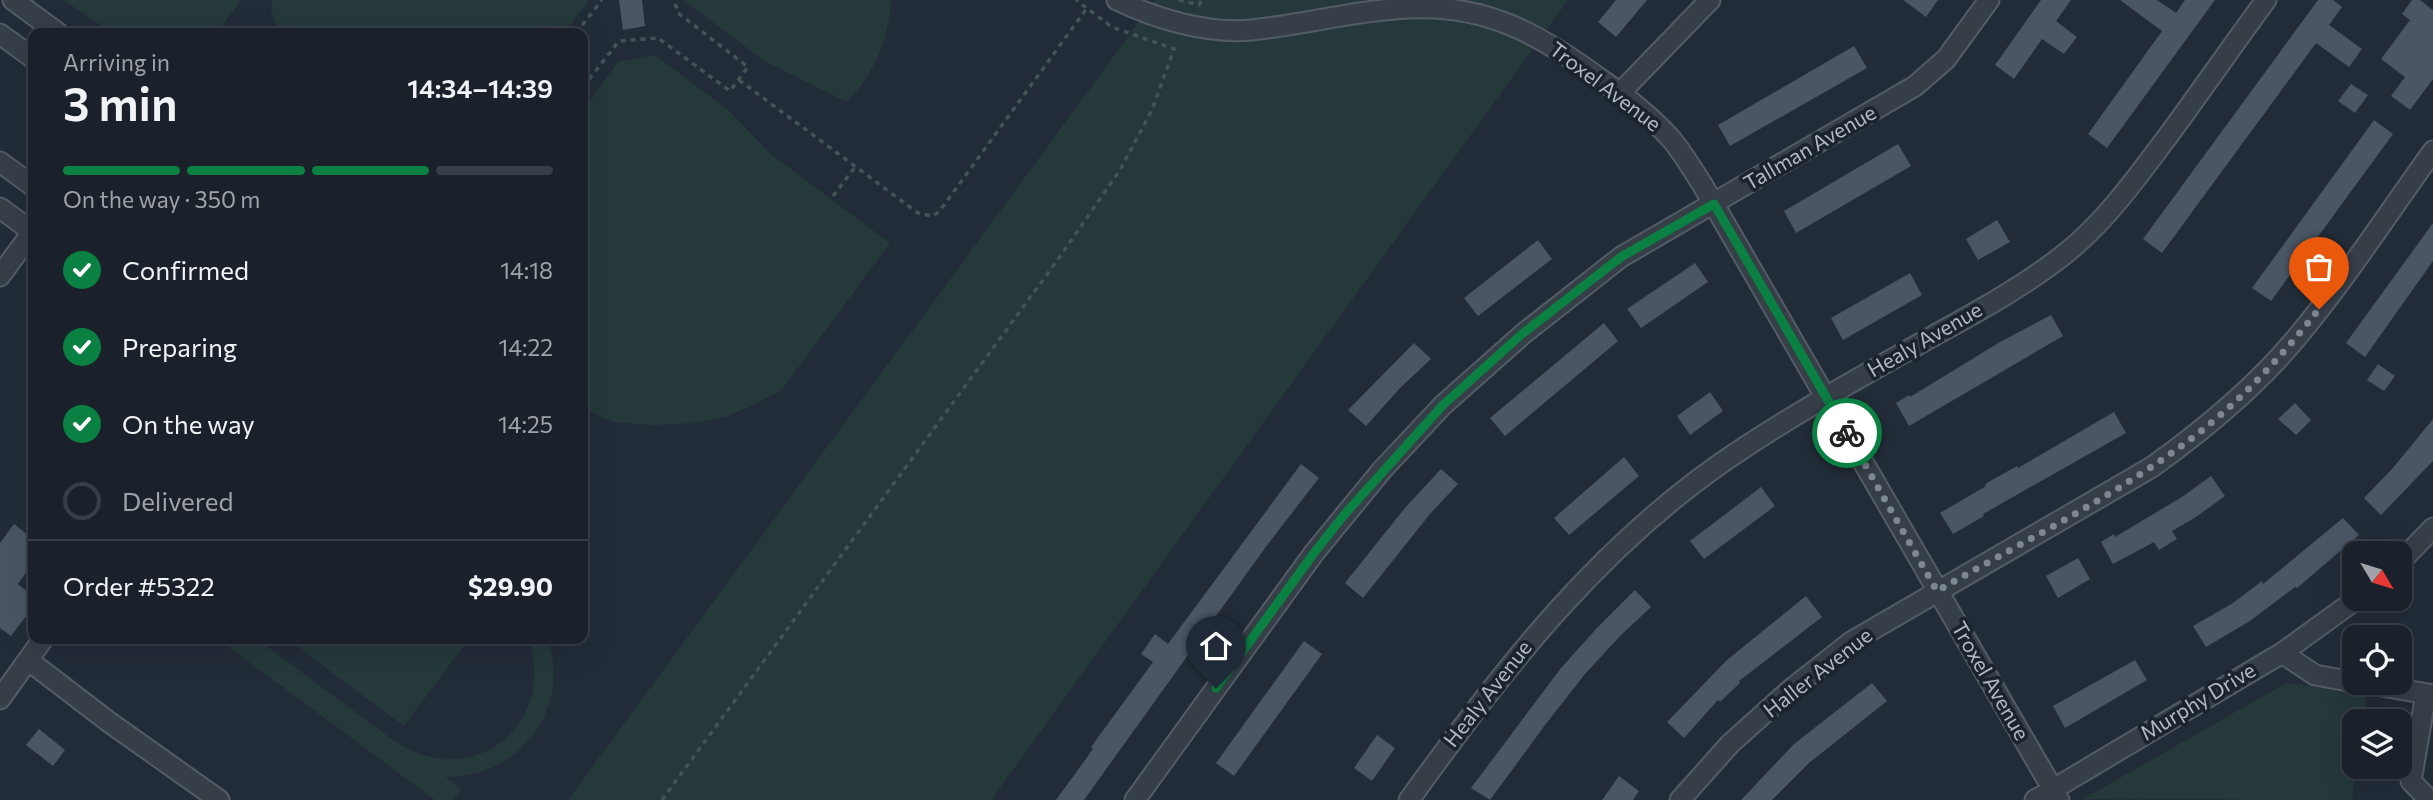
<!DOCTYPE html>
<html lang="en">
<head>
<meta charset="utf-8">
<style>
  :root { --surface:#1a212a; --page:#232932; --text:#f1f3f6; --muted:#9fa3a8; --line:#383e47; --accent:#0b8043 }
  body { margin:0; font-family:Commissioner,sans-serif; background:var(--page); color:var(--text); height:100vh; display:flex; flex-direction:column; font-size:26px; white-space:nowrap }
  * { box-sizing:border-box; margin:0 }
  p { font-size:23px; color:var(--muted) }
  .icon { flex:none; width:38px; height:38px; fill:none; stroke:currentColor; stroke-width:2; stroke-linecap:round; stroke-linejoin:round }
  .map { position:relative; flex:1; overflow:hidden }
  .drawer { position:absolute; left:28px; top:28px; width:560px; height:616px; display:flex; flex-direction:column; background:var(--surface); border-radius:14px; box-shadow:0 7px 28px #0002,0 0 0 2px var(--line) }
  .drawer>* { flex:none }
  .needle { width:46px; rotate:128deg }
  .buttons { position:absolute; left:2342px; top:541px; display:grid; gap:14px }
  .buttons a { display:grid; place-items:center; width:70px; height:70px; border-radius:14px; background:var(--surface); box-shadow:0 7px 28px #0002,0 0 0 2px var(--line); font-size:35px }
  .pin { position:absolute; display:grid; place-items:center; width:60px; height:60px; color:#fff; margin:-72px -30px; border-radius:50% 50% 50% 0; rotate:-45deg; box-shadow:0 0 7px #0007 }
  .pin .icon { rotate:45deg }
  .courier { position:absolute; display:grid; place-items:center; width:70px; height:70px; margin:-35px; border:5px solid #0b8043; border-radius:50%; background:#fff; color:#222; box-shadow:0 2px 9px #0007 }
  .overview em { font-style:normal; font-weight:600 }
  .overview div { display:flex; flex-direction:column-reverse }
  .overview { display:flex; align-items:center; justify-content:space-between; height:119px; padding:0 35px }
  h1 { font-size:46px; font-weight:600; line-height:52px }
  .bar { display:grid; grid-template-columns:repeat(4,1fr); gap:10px 7px; align-content:center; height:84px; padding:0 35px }
  .bar i { height:9px; border-radius:5px; background:var(--line) }
  .bar .on { background:var(--accent) }
  .bar p { grid-column:span 4 }
  .line { display:flex; align-items:center; gap:18px; padding:0 35px; border-top:2px solid var(--line) }
  .line div { flex:1 }
  ol { padding:0 35px; list-style:none }
  li { display:flex; align-items:center; gap:21px; height:77px }
  li p { margin-inline-start:auto }
  li .icon { padding:7px; border-radius:50%; background:var(--accent); color:#fff; stroke-width:4 }
  li:last-child { color:var(--muted) }
  li i { width:38px; height:38px; border:4px solid var(--line); border-radius:50% }
  .map>svg:first-child { display:block }
  .green { fill:#25393a }
  .building { fill:#4a5664 }
  .lines { fill:none; stroke-linecap:round; stroke-linejoin:round }
  .minor-casing { stroke:#535c66; stroke-width:23 }
  .path { stroke:#425456; stroke-width:3.5; stroke-dasharray:5 5; stroke-linecap:butt }
  .minor { stroke:#363e48; stroke-width:19 }
  .done { stroke:#7e8894; stroke-width:7; stroke-dasharray:0 12.6 }
  .route { stroke:#0b8043; stroke-width:9 }
  .labels { text-anchor:middle; stroke-width:7; stroke-linejoin:round; paint-order:stroke }
  .street-label { font-size:21px; fill:#b0b9c5; stroke:#1b232d }
</style>
</head>
<body>
<div class="map">
<svg width="2433" height="800" viewBox="0 0 2433 800">
  <rect width="100%" height="100%" fill="#222c38"/>
  <!-- green -->
  <path class="green" d="M64,0H241L217,33H111Z
    M272,0H589L564,33H278L271,10Z
    M684,0H891C889,38 874,76 846,102L763,60Z
    M1155,0H1568L991,800H568Z
    M655,55L727,109L772,155L890,243L786,384L780,391L755,404L728,416L695,423L653,425L616,422L603,418L583,407V110L618,62Z
    M218,639H257L396,742C473,792 557,725 529,639H548C571,711 519,777 445,777L461,790L453,800H435Z
    M287,639H469L404,726Z
    M2286,683L2367,694L2363,721H2354V766L2356,767L2352,800L2083,799Z"/>
  <!-- building -->
  <path class="building" d="M619,0H642L645,26L623,30Z
    M1616,0H1647L1616,37L1598,22Z
    M1903,0H1938L1926,17Z
    M2041,0H2071L2056,21L2077,37L2064,54L2042,39L2014,79L1995,65Z
    M2120,0H2157L2176,13L2185,0H2215L2107,148L2088,134L2162,31Z
    M2318,0H2333L2342,7L2329,25L2362,49L2349,67L2316,43L2162,253L2143,239Z
    M2412,0H2420L2433,10V79L2410,110L2391,96L2405,77L2381,59L2410,20L2402,14Z
    M1854,46L1867,68L1730,146L1718,125Z
    M2351,84L2368,95L2355,113L2338,101Z
    M2374,120L2393,134L2271,301L2252,288Z
    M1898,144L1911,166L1796,233L1784,211Z
    M1997,220L2010,242L1978,260L1966,239Z
    M2433,223V261L2365,357L2346,343Z
    M1538,240L1552,259L1478,316L1464,298Z
    M1695,263L1708,282L1641,328L1627,309Z
    M1910,273L1922,295L1843,340L1831,318Z
    M2051,315L2063,336L1909,426L1896,403L1909,395L1910,397L2000,342Z
    M1604,323L1618,341L1505,436L1490,418Z
    M1414,343L1431,359L1401,387L1366,426L1348,410Z
    M2378,364L2395,376L2384,391L2367,380Z
    M1710,392L1723,411L1690,435L1677,416Z
    M2295,403L2311,420L2296,435L2278,419Z
    M2114,412L2126,433L1983,514L1984,516L1953,534L1940,513L1986,486L1985,484L2017,466L2018,468Z
    M2433,419V461L2381,515L2364,498L2392,469Z
    M1624,457L1639,476L1569,535L1554,518Z
    M1301,464L1319,478L1265,548L1084,800H1056L1093,749L1091,747L1153,662L1141,654L1155,634L1168,644Z
    M1441,469L1458,484L1430,514L1363,598L1345,583L1404,509Z
    M2211,476L2225,496L2196,517L2172,531L2177,539L2159,550L2154,542L2113,564L2101,542L2114,534L2115,537L2182,497Z
    M1761,487L1775,506L1704,559L1690,541Z
    M2343,518L2359,535L2297,588L2295,587L2250,621L2206,647L2193,626L2233,603L2262,581L2263,584Z
    M14,524L33,539V563L18,584L33,596V598L26,608L30,611L11,636L0,628V543Z
    M2078,558L2090,579L2058,598L2046,576Z
    M1635,590L1651,607L1621,635L1585,674L1545,725L1490,800L1471,788L1561,668L1596,629Z
    M1806,596L1822,617L1739,681L1740,683L1720,702L1718,700L1684,738L1667,722L1727,660Z
    M1304,641L1322,654L1234,776L1216,763Z
    M2135,660L2147,680L2065,728L2053,706Z
    M1872,683L1887,701L1809,763L1772,800H1741L1794,744Z
    M39,729L65,750L53,766L26,745Z
    M1377,735L1395,748L1372,781L1354,768Z
    M1619,776L1639,791L1633,800H1602Z"/>
  <g class="lines">
    <defs>
      <path id="minor" d="M13,0L58,33
        M1117,0C1156,19 1207,34 1251,30C1303,25 1356,10 1409,8C1486,4 1539,34 1599,78C1625,96 1651,116 1672,140C1683,153 1692,169 1702,184L2059,800
        M0,34L33,58
        M1620,93L1710,0
        M0,162L33,186
        M0,208L33,232
        M0,276L33,231
        M2399,563L2433,528
        M2282,653L2315,675L2354,682
        M28,660L109,722L219,800
        M2359,682L2433,695
        M2426,694L2411,781L2429,800
        M0,699L43,639
        M1135,800L1314,553L1382,470L1443,405L1523,334L1621,257L1915,86L1946,59L1989,0
        M1409,800C1506,666 1603,539 1745,447C1806,407 1871,371 1935,335C1980,310 2026,285 2066,253C2107,220 2137,177 2168,136C2201,91 2233,45 2266,0
        M1680,800L1730,744L1790,690L1851,642L2152,467C2205,429 2256,387 2298,336C2347,277 2389,212 2433,151
        M2035,800L2282,653L2358,598"/>
    </defs>
    <!-- minor casing -->
    <use href="#minor" class="minor-casing"/>
    <!-- path -->
    <path class="path" d="M1179,0L1199,5L1202,0
      M576,33L602,0
      M739,80L918,213L932,216L939,212L1087,8
      M583,87L619,41L658,38L730,91L748,67L678,13L674,0
      M833,196L856,166
      M662,800L1059,258L1120,170L1152,110L1174,49L1112,27L1076,0"/>
    <!-- minor -->
    <use href="#minor" class="minor"/>
  </g>
  <g class="lines">
    <!-- done -->
    <path class="done" d="M1847,433L1937,591C2019,544 2108,500 2184,444C2235,407 2280,359 2319,309"/>
    <!-- route -->
    <path class="route" d="M1216,688L1314,553L1344,515L1443,405L1522,334L1621,257L1714,204L1847,433"/>
  </g>
  <g class="labels">
    <!-- street labels -->
    <g class="street-label">
      <text transform="translate(1605 87) rotate(37)" y="7">Troxel Avenue</text>
      <text transform="translate(1810 148) rotate(-30)" y="7">Tallman Avenue</text>
      <text transform="translate(1925 340) rotate(-30)" y="7">Healy Avenue</text>
      <text transform="translate(1818 673) rotate(-38)" y="7">Haller Avenue</text>
      <text transform="translate(1990 681) rotate(60)" y="7">Troxel Avenue</text>
      <text transform="translate(1488 694) rotate(-52)" y="7">Healy Avenue</text>
      <text transform="translate(2198 702) rotate(-31)" y="7">Murphy Drive</text>
    </g>
  </g>
</svg>
<div class="buttons">
<a><svg class="needle" viewBox="-14 -14 28 28"><path d="M0-13l5 13h-10z" fill="#e53935"/><path d="M0 13l5-13h-10z" fill="#9fa3a8"/></svg></a>
<a><svg class="icon" aria-label="locate" viewBox="0 0 24 24"><circle cx="12" cy="12" r="6"/><path d="M12 2v4M12 18v4M2 12h4M18 12h4"/></svg></a>
<a><svg class="icon" aria-label="layers" viewBox="0 0 24 24"><path d="M12 4l9 5-9 5-9-5zM3 14l9 5 9-5"/></svg></a>
</div>
<div class="pin" style="left:2319px;top:309px;background:#ea580c"><svg class="icon" aria-label="bag" viewBox="0 0 24 24"><path d="M5 8h14l-1 12H6zM9 8a3 3 0 0 1 6 0"/></svg></div>
<div class="pin" style="left:1216px;top:688px;background:#1f2937"><svg class="icon" aria-label="home" viewBox="0 0 24 24"><path d="M3 11l9-7 9 7M6 9v11h12V9"/></svg></div>
<div class="courier" style="left:1847px;top:433px"><svg class="icon" aria-label="bike" viewBox="0 0 24 24"><circle cx="6" cy="16" r="4"/><circle cx="18" cy="16" r="4"/><path d="M6 16l4-8h5l3 8M10 8l3 8H6M13 5h3"/></svg></div>
<section class="drawer">
<div class="overview"><div><h1>3 min</h1><p>Arriving in</p></div><em>14:34–14:39</em></div>
<div class="bar"><i class="on"></i><i class="on"></i><i class="on"></i><i></i><p>On the way · 350 m</p></div>
<ol>
<li><svg class="icon" aria-label="check" viewBox="0 0 24 24"><path d="M5 12l5 5 9-10"/></svg>Confirmed<p>14:18</p></li>
<li><svg class="icon" aria-label="check" viewBox="0 0 24 24"><path d="M5 12l5 5 9-10"/></svg>Preparing<p>14:22</p></li>
<li><svg class="icon" aria-label="check" viewBox="0 0 24 24"><path d="M5 12l5 5 9-10"/></svg>On the way<p>14:25</p></li>
<li><i></i>Delivered</li>
</ol>
<div class="line" style="height:91px"><div>Order #5322</div><b>$29.90</b></div>
</section>
</div>
</body>
</html>
